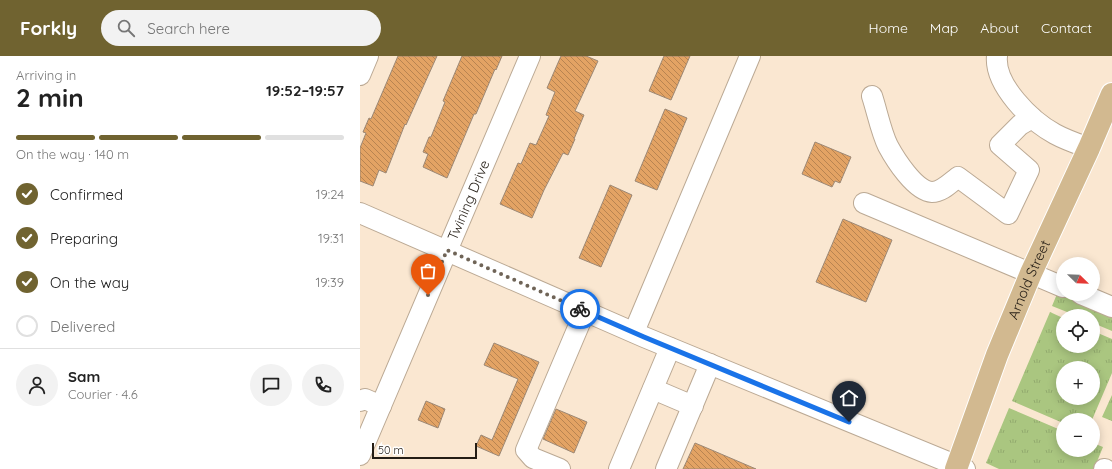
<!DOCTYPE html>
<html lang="en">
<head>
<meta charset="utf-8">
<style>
  :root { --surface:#fff; --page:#f2f2f2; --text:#222; --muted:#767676; --line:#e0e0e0; --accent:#706330 }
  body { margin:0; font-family:Quicksand,sans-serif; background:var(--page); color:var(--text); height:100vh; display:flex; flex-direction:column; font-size:15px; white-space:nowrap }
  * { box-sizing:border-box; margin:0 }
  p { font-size:13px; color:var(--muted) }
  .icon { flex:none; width:22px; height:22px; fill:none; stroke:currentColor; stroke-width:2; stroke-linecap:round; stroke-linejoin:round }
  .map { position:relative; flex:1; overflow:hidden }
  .sheet { display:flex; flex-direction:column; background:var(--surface); width:360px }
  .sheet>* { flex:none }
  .needle { width:26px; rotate:113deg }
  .controls { position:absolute; left:696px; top:201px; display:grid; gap:8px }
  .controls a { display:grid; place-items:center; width:44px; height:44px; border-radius:50%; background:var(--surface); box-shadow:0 2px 10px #0003; font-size:20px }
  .scale { position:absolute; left:12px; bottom:10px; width:105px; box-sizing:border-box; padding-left:4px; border:2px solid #241d15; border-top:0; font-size:11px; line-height:14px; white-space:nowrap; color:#241d15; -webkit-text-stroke:3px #fff; paint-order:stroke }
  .pin { position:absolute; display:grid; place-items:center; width:34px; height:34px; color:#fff; margin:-41px -17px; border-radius:50% 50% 50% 0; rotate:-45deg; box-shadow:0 0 4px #0007 }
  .pin .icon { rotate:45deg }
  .courier { position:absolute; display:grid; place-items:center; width:40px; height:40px; margin:-20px; border:3px solid #1a73e8; border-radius:50%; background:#fff; color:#222; box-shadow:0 1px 5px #0007 }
  .head em { font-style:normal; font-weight:700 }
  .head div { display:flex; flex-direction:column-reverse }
  .head { display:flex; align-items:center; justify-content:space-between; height:68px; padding:0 16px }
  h1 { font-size:26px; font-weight:700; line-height:30px }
  .bar { display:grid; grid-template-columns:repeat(4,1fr); gap:6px 4px; align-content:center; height:48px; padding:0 16px }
  .bar i { height:5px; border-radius:3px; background:var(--line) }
  .bar .current { background:var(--accent) }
  .bar p { grid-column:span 4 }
  .line { display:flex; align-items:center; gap:10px; padding:0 16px; border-top:1px solid var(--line) }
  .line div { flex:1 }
  .round { display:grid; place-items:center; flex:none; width:42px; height:42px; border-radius:21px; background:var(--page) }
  ol { padding:0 16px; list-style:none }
  li { display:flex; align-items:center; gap:12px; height:44px }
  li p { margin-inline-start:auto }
  li .icon { padding:4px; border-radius:50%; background:var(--accent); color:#fff; stroke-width:4 }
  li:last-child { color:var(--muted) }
  li i { width:22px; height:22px; border:2px solid var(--line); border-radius:50% }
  header { display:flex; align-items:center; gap:24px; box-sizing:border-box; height:56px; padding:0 20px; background:var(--accent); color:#fff }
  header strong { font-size:19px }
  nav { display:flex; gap:22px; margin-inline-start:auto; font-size:14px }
  .search { width:280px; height:36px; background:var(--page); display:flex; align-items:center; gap:10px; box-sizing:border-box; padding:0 14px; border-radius:22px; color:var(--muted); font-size:15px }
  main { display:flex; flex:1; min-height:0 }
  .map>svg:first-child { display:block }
  .grass { fill:url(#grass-tufts); fill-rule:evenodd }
  .building { fill:url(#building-back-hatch); stroke:#9c8875 }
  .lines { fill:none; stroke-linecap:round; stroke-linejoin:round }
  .minor-casing { stroke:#bba994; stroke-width:22 }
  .major-casing { stroke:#fff; stroke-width:24 }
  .minor { stroke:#fff; stroke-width:20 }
  .major { stroke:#d2b990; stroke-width:22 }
  .done { stroke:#6f6457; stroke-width:4; stroke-dasharray:0 7.2 }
  .route { stroke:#1a73e8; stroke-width:5 }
  .labels { text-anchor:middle; stroke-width:3; stroke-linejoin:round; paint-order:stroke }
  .street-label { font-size:14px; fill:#241d15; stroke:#fff }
</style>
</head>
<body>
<header>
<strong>Forkly</strong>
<div class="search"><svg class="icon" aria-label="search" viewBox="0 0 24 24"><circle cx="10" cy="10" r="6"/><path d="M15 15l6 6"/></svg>Search here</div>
<nav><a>Home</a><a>Map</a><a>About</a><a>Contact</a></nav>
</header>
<main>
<section class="sheet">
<div class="head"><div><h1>2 min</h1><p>Arriving in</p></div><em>19:52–19:57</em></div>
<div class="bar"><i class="current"></i><i class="current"></i><i class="current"></i><i></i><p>On the way · 140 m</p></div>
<ol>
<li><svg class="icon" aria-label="check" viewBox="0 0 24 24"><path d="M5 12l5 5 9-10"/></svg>Confirmed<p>19:24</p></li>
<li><svg class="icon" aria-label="check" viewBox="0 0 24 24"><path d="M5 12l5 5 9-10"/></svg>Preparing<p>19:31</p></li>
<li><svg class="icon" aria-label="check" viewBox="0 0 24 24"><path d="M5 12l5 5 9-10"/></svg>On the way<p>19:39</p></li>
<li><i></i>Delivered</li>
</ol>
<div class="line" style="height:72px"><a class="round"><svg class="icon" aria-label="person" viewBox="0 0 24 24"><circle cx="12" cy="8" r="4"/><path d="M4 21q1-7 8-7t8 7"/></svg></a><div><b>Sam</b><p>Courier · 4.6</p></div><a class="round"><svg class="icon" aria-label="chat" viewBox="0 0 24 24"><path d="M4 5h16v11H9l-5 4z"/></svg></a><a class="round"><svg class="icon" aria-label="phone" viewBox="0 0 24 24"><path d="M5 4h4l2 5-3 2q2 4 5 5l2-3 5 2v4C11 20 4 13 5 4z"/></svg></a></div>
</section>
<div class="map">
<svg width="752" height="413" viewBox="0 0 752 413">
  <defs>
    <pattern id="grass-tufts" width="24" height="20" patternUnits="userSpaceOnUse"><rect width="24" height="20" fill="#aac680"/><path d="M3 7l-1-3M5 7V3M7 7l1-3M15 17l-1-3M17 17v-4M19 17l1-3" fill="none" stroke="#92aa6e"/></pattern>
    <pattern id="building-back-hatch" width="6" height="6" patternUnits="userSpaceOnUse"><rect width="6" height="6" fill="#e3a364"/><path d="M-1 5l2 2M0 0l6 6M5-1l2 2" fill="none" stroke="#b88451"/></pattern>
  </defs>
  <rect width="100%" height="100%" fill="#fae7d1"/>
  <!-- grass -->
  <path class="grass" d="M697,238L752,260V275L733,267V260H717L692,250Z
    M690,256L703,262V290H733V275L752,283V317L732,364H703V367L652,345ZM703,312H733V342H703Z
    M752,339V365L742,361Z
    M649,352L703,375V394H733V387L743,391L734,413H639L626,407Z"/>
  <!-- building -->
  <path class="building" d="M38,0H77L46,69L45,68L26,117L19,114L13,130L0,125V92L6,77L3,76L9,62L11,63Z
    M102,0H142L136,14L135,13L116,58H114L87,122L63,111L68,98L63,96L69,81H71L85,46L83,45Z
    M201,0H226L238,5L215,55L224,59L214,83H215L208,99L203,97L184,134L172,162L140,148L158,107L161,108L170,87L176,89L189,60L186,59L195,36L187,32Z
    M304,0H330L311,44L289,35Z
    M305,53L327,62L297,134L275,125Z
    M455,86L491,101L480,127L475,125L472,131L442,118Z
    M250,129L272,139L241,211L219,202Z
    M483,163L532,184L506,246L456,226Z
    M134,287L179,306L139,400L116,390L121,379L132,384L158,323L124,309Z
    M66,345L85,353L78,372L58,364Z
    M196,353L227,366L214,397L183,383Z
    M335,387L354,395L396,413H323Z"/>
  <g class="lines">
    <defs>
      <g id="minor">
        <path d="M637,0C634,29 671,65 695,78C706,84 718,88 729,92"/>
        <path d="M0,19L8,0"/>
        <path d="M512,40C517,55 521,76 528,90C535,103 555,135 572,136C582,136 590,127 598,121L648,158L669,114L640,89L660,69L672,62"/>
        <path d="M504,147L703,231"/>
        <path d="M0,157L284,281L605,413"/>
        <path d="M721,238L752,251"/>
        <path d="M274,276L390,0"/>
        <path d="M293,333L333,350"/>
        <path d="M0,345L5,343L21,350"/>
        <path id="s1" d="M0,399L170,0"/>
        <path d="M200,413L173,402L166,394L225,255"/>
        <path d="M259,413L310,292"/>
        <path d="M306,413L350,308"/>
        <path d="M744,413H745"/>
      </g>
      <g id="major">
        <path id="s2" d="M596,413L637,299L671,217L729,92L752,38"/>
      </g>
    </defs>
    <!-- minor casing -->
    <use href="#minor" class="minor-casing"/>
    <!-- major casing -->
    <use href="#major" class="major-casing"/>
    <!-- minor -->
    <use href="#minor" class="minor"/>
    <!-- major -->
    <use href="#major" class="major"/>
  </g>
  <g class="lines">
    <!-- done -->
    <path class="done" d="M68,239L87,194L220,253"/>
    <!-- route -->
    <path class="route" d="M220,253L284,281L489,366"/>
  </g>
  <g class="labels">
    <!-- street labels -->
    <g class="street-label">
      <text dy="5" stroke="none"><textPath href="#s1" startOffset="277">Twining Drive</textPath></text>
      <text dy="5" stroke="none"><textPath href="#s2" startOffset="203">Arnold Street</textPath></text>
    </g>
  </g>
</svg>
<div class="controls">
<a><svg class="needle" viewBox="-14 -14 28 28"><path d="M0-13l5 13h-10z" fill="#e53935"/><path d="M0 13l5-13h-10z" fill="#767676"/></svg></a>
<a><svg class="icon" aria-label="locate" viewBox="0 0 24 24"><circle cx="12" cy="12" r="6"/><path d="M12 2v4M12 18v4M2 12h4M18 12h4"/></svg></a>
<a>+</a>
<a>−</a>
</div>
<div class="scale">50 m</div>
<div class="pin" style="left:68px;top:239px;background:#ea580c"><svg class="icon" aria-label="bag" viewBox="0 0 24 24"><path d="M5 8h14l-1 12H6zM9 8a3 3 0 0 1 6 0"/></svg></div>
<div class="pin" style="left:489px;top:366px;background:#1f2937"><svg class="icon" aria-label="home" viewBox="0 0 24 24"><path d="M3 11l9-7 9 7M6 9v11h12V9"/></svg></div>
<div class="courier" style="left:220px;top:253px"><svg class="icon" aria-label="bike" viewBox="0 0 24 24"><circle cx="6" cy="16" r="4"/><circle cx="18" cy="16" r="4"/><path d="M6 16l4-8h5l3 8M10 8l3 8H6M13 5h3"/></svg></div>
</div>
</main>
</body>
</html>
